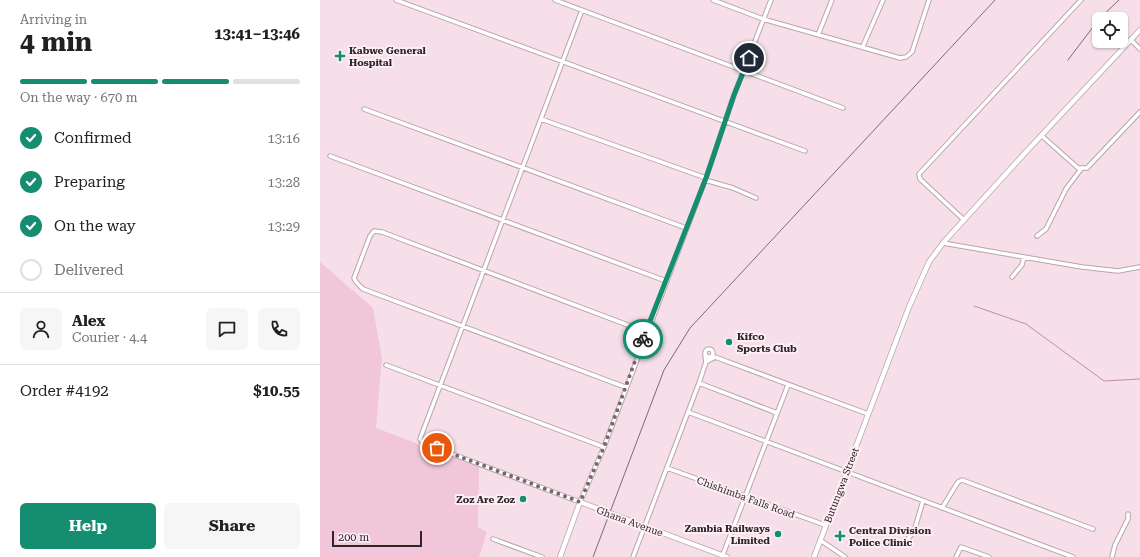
<!DOCTYPE html>
<html lang="en">
<head>
<meta charset="utf-8">
<style>
  :root { --surface:#fff; --page:#f6f6f6; --text:#202124; --muted:#757577; --line:#e0e0e0; --accent:#158d71 }
  body { margin:0; font-family:"Roboto Serif",serif; background:var(--page); color:var(--text); height:100vh; display:flex; flex-direction:column; font-size:15px; white-space:nowrap }
  * { box-sizing:border-box; margin:0 }
  p { font-size:13px; color:var(--muted) }
  .icon { flex:none; width:22px; height:22px; fill:none; stroke:currentColor; stroke-width:2; stroke-linecap:round; stroke-linejoin:round }
  .map { position:relative; flex:1; overflow:hidden }
  .details { display:flex; flex-direction:column; background:var(--surface); width:320px }
  .details>* { flex:none }
  .tools { position:absolute; left:772px; top:12px; display:grid; gap:8px }
  .tools a { display:grid; place-items:center; width:36px; height:36px; border-radius:6px; background:var(--surface); box-shadow:0 1px 3px #0004; font-size:20px }
  .scale { position:absolute; left:12px; bottom:10px; width:90px; box-sizing:border-box; padding-left:4px; border:2px solid #2f262a; border-top:0; font-size:11px; line-height:14px; white-space:nowrap; color:#2f262a; -webkit-text-stroke:3px #fdeff5; paint-order:stroke }
  .pin { position:absolute; display:grid; place-items:center; width:34px; height:34px; color:#fff; margin:-17px; border:2px solid #fff; border-radius:50%; box-shadow:0 1px 4px #0007 }
  .courier { position:absolute; display:grid; place-items:center; width:40px; height:40px; margin:-20px; border:3px solid #158d71; border-radius:50%; background:#fff; color:#222; box-shadow:0 1px 5px #0007 }
  .summary em { font-style:normal; font-weight:700 }
  .summary div { display:flex; flex-direction:column-reverse }
  .summary { display:flex; align-items:center; justify-content:space-between; height:68px; padding:0 20px }
  h1 { font-size:26px; font-weight:700; line-height:30px }
  .bar { display:grid; grid-template-columns:repeat(4,1fr); gap:6px 4px; align-content:center; height:48px; padding:0 20px }
  .bar i { height:5px; border-radius:3px; background:var(--line) }
  .bar .active { background:var(--accent) }
  .bar p { grid-column:span 4 }
  .line { display:flex; align-items:center; gap:10px; padding:0 20px; border-top:1px solid var(--line) }
  .line div { flex:1 }
  .round { display:grid; place-items:center; flex:none; width:42px; height:42px; border-radius:6px; background:var(--page) }
  ol { padding:0 20px; list-style:none }
  li { display:flex; align-items:center; gap:12px; height:44px }
  li p { margin-inline-start:auto }
  li .icon { padding:4px; border-radius:50%; background:var(--accent); color:#fff; stroke-width:4 }
  li:last-child { color:var(--muted) }
  li i { width:22px; height:22px; border:2px solid var(--line); border-radius:50% }
  .action { display:flex; gap:8px; margin-top:auto; padding:8px 20px }
  .action a { flex:1; height:46px; border-radius:6px; background:var(--accent); color:#fff; font-size:16px; font-weight:700; line-height:46px; text-align:center }
  .action a+a { background:var(--page); color:var(--text) }
  main { display:flex; flex:1; min-height:0 }
  .map>svg:first-child { display:block }
  .green { fill:#f0c6d8 }
  .lines { fill:none; stroke-linecap:round; stroke-linejoin:round }
  .stream { stroke:#c58aa4; stroke-width:1 }
  .minor-casing { stroke:#baa4ad; stroke-width:5.5 }
  .secondary-casing { stroke:#baa4ad; stroke-width:6 }
  .minor { stroke:#fff; stroke-width:3.5 }
  .secondary { stroke:#fff; stroke-width:4.5 }
  .rail { stroke:#7c6d73; stroke-width:1 }
  .done { stroke:#75676c; stroke-width:4; stroke-dasharray:0 7.2 }
  .route { stroke:#158d71; stroke-width:5 }
  .poi-dot { fill:#158d71; stroke:#fdeff5; stroke-width:1.5 }
  .labels { text-anchor:middle; stroke-width:4; stroke-linejoin:round; paint-order:stroke }
  .poi-label { font-size:10px; font-weight:bold; fill:#2f262a; stroke:#fdeff5; text-anchor:start }
  .street-label { font-size:10px; fill:#2f262a; stroke:#fdeff5 }
</style>
</head>
<body>
<main>
<section class="details">
<div class="summary"><div><h1>4 min</h1><p>Arriving in</p></div><em>13:41–13:46</em></div>
<div class="bar"><i class="active"></i><i class="active"></i><i class="active"></i><i></i><p>On the way · 670 m</p></div>
<ol>
<li><svg class="icon" aria-label="check" viewBox="0 0 24 24"><path d="M5 12l5 5 9-10"/></svg>Confirmed<p>13:16</p></li>
<li><svg class="icon" aria-label="check" viewBox="0 0 24 24"><path d="M5 12l5 5 9-10"/></svg>Preparing<p>13:28</p></li>
<li><svg class="icon" aria-label="check" viewBox="0 0 24 24"><path d="M5 12l5 5 9-10"/></svg>On the way<p>13:29</p></li>
<li><i></i>Delivered</li>
</ol>
<div class="line" style="height:72px"><a class="round"><svg class="icon" aria-label="person" viewBox="0 0 24 24"><circle cx="12" cy="8" r="4"/><path d="M4 21q1-7 8-7t8 7"/></svg></a><div><b>Alex</b><p>Courier · 4.4</p></div><a class="round"><svg class="icon" aria-label="chat" viewBox="0 0 24 24"><path d="M4 5h16v11H9l-5 4z"/></svg></a><a class="round"><svg class="icon" aria-label="phone" viewBox="0 0 24 24"><path d="M5 4h4l2 5-3 2q2 4 5 5l2-3 5 2v4C11 20 4 13 5 4z"/></svg></a></div>
<div class="line" style="height:52px"><div>Order #4192</div><b>$10.55</b></div>
<div class="action"><a>Help</a><a>Share</a></div>
</section>
<div class="map">
<svg width="820" height="557" viewBox="0 0 820 557">
  <rect width="100%" height="100%" fill="#f6dfe8"/>
  <!-- green -->
  <path class="green" d="M0,262L53,308L62,358L56,428L159,467L158,527L167,532L159,557H0Z"/>
  <g class="lines">
    <!-- stream -->
    <path class="stream" d="M654,306L706,324L784,381L820,379"/>
    <defs>
      <path id="minor" d="M76,0L485,151
        M235,0L523,108
        M393,0L443,19L580,58L586,57L592,52L609,0
        M262,10L100,439L103,443L260,502L284,447L386,178L414,95L451,0
        M498,35L512,0
        M811,40L820,49
        M543,46L563,0
        M44,109L366,228
        M221,119L386,178
        M722,136L758,168H767L820,112
        M10,156L346,281
        M385,180L413,188L436,198
        M644,220L600,179L599,174L761,0
        M717,236L726,229L746,189L761,169
        M623,243L762,267L798,271L820,267
        M692,277L702,265L704,257
        M385 353a4 4 0 1 1 8 0a4 4 0 1 1-8 0Z
        M386,362L395,357L548,414
        M66,365L284,447
        M379,383L457,413
        M305,387L43,289L36,282L34,278L50,236L54,231L62,232L326,332
        M368,412L753,557
        M347,468L505,525
        M622,508L638,482L642,480L773,529
        M173,539L222,557
        M500,540L525,557
        M584,544L594,531L603,501
        M313,557L379,383L386,362L385,355
        M402,557L468,385
        M636,557L641,547L669,557
        M792,557L795,545L808,519V514"/>
      <path id="secondary" d="M240,557L260,502L407,557
        M494,557L589,307L609,262L623,243L704,154L820,30"/>
    </defs>
    <!-- minor casing -->
    <use href="#minor" class="minor-casing"/>
    <!-- secondary casing -->
    <use href="#secondary" class="secondary-casing"/>
    <!-- minor -->
    <use href="#minor" class="minor"/>
    <!-- secondary -->
    <use href="#secondary" class="secondary"/>
    <!-- rail -->
    <path class="rail" d="M779,19L799,0
      M748,60L779,19
      M273,557L344,370L370,328L675,0"/>
  </g>
  <g class="lines">
    <!-- done -->
    <path class="done" d="M117,448L260,502L284,447L323,339"/>
    <!-- route -->
    <path class="route" d="M323,339L386,178L414,95L429,58"/>
  </g>
  <!-- markers -->
  <g class="poi-dot">
    <path d="M18 50h4v4h4v4h-4v4h-4v-4h-4v-4h4z"/>
    <circle cx="409" cy="342" r="4"/>
    <circle cx="203" cy="499" r="4"/>
    <circle cx="458" cy="534" r="4"/>
    <path d="M518 530h4v4h4v4h-4v4h-4v-4h-4v-4h4z"/>
  </g>
  <g class="labels">
    <!-- poi labels -->
    <g class="poi-label">
      <text x="29" y="54">Kabwe General<tspan x="29" dy="12">Hospital</tspan></text>
      <text x="417" y="340">Kifco<tspan x="417" dy="12">Sports Club</tspan></text>
      <text x="195" y="503" text-anchor="end">Zoz Are Zoz</text>
      <text x="450" y="532" text-anchor="end">Zambia Railways<tspan x="450" dy="12">Limited</tspan></text>
      <text x="529" y="534">Central Division<tspan x="529" dy="12">Police Clinic</tspan></text>
    </g>
    <!-- street labels -->
    <g class="street-label">
      <text transform="translate(521 485) rotate(-69)" y="4">Butungwa Street</text>
      <text transform="translate(426 497) rotate(20)" y="4">Chishimba Falls Road</text>
      <text transform="translate(310 521) rotate(20)" y="4">Ghana Avenue</text>
    </g>
  </g>
</svg>
<div class="tools">
<a><svg class="icon" aria-label="locate" viewBox="0 0 24 24"><circle cx="12" cy="12" r="6"/><path d="M12 2v4M12 18v4M2 12h4M18 12h4"/></svg></a>
</div>
<div class="scale">200 m</div>
<div class="pin" style="left:117px;top:448px;background:#ea580c"><svg class="icon" aria-label="bag" viewBox="0 0 24 24"><path d="M5 8h14l-1 12H6zM9 8a3 3 0 0 1 6 0"/></svg></div>
<div class="pin" style="left:429px;top:58px;background:#1f2937"><svg class="icon" aria-label="home" viewBox="0 0 24 24"><path d="M3 11l9-7 9 7M6 9v11h12V9"/></svg></div>
<div class="courier" style="left:323px;top:339px"><svg class="icon" aria-label="bike" viewBox="0 0 24 24"><circle cx="6" cy="16" r="4"/><circle cx="18" cy="16" r="4"/><path d="M6 16l4-8h5l3 8M10 8l3 8H6M13 5h3"/></svg></div>
</div>
</main>
</body>
</html>
